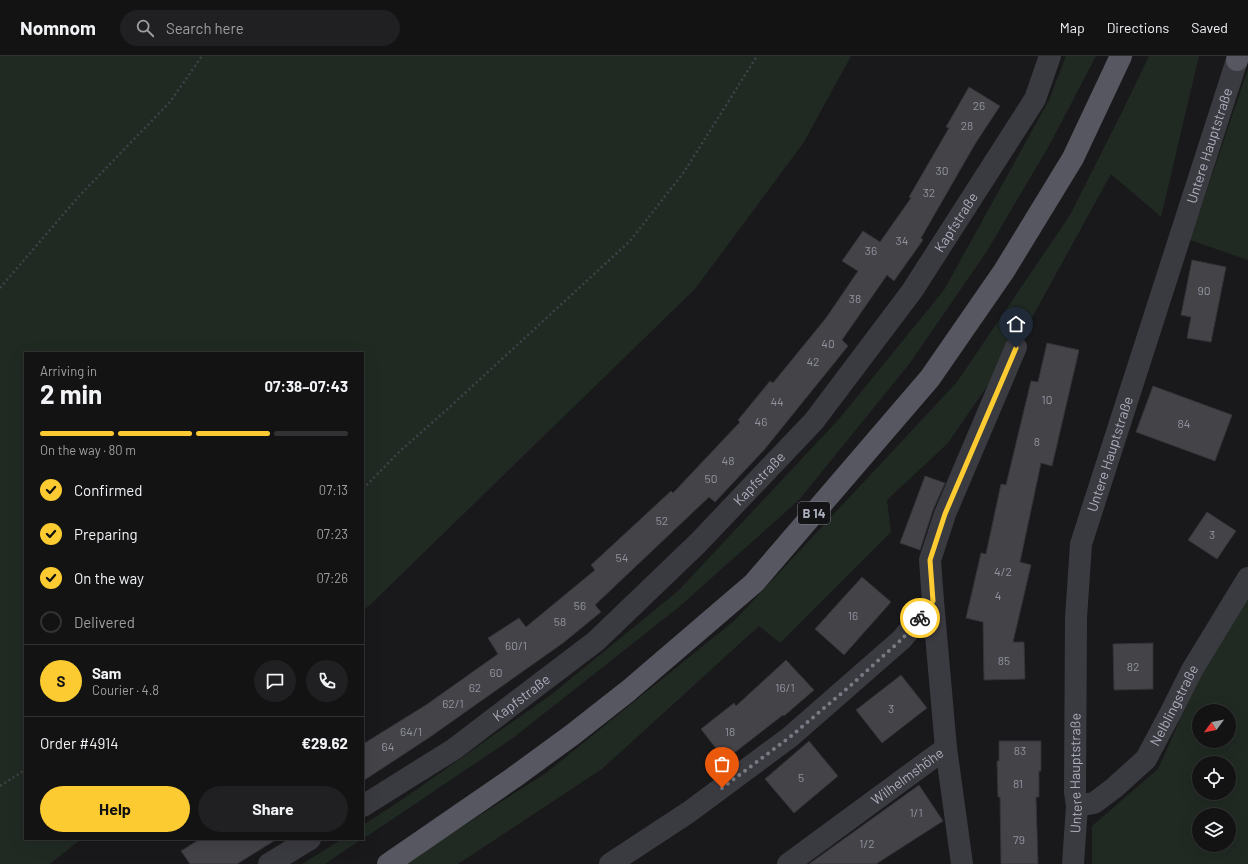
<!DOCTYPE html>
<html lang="en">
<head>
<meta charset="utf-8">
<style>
  :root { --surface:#131314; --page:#202022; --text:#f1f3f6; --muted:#9d9ea0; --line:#323234; --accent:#fbcb31 }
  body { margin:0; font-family:Barlow,sans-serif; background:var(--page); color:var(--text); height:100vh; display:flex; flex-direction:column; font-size:15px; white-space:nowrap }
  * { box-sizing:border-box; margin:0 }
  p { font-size:13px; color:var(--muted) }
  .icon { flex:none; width:22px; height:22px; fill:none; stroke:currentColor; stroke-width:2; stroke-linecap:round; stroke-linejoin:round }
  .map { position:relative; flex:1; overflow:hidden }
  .details { position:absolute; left:24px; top:296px; width:340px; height:488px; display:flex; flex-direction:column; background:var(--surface); border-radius:0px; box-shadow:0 4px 16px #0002,0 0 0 1px var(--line) }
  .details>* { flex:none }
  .needle { width:26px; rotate:238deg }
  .buttons { position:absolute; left:1192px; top:648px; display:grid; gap:8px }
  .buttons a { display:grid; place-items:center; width:44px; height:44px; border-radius:50%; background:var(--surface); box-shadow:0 4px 16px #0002,0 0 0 1px var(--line); font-size:20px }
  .pin { position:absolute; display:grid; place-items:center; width:34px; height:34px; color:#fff; margin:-41px -17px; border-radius:50% 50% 50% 0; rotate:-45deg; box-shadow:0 0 4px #0007 }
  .pin .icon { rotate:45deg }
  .courier { position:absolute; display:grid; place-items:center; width:40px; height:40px; margin:-20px; border:3px solid #fbcb31; border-radius:50%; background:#fff; color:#222; box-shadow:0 1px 5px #0007 }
  .summary em { font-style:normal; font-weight:700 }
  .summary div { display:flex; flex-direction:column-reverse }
  .summary { display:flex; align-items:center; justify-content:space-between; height:68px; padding:0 16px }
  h1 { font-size:26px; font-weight:700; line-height:30px }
  .bar { display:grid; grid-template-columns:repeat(4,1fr); gap:6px 4px; align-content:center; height:48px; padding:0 16px }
  .bar i { height:5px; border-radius:3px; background:var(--line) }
  .bar .current { background:var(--accent) }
  .bar p { grid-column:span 4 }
  .line { display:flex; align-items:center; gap:10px; padding:0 16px; border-top:1px solid var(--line) }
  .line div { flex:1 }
  .round { display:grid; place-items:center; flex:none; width:42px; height:42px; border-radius:21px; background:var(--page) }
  ol { padding:0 16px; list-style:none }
  li { display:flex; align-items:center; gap:12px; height:44px }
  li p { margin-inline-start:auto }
  li .icon { padding:4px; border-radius:50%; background:var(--accent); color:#111; stroke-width:4 }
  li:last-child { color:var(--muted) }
  li i { width:22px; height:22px; border:2px solid var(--line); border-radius:50% }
  .action { display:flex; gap:8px; margin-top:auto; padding:8px 16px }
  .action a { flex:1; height:46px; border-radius:24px; background:var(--accent); color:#111; font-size:16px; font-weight:700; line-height:46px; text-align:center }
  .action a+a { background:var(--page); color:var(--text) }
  header { display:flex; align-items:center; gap:24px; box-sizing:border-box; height:56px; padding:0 20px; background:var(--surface); border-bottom:1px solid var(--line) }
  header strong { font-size:19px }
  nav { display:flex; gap:22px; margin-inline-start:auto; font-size:14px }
  .search { width:280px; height:36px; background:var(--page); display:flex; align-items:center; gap:10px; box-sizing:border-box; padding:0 14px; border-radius:22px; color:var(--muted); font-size:15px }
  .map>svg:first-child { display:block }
  .green { fill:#202a23; fill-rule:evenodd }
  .building { fill:#434348; stroke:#333338 }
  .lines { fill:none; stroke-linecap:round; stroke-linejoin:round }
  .path { stroke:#404148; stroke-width:2.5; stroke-dasharray:2 3; stroke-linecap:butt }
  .minor { stroke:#3a3a41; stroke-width:22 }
  .major { stroke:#565760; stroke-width:22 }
  .done { stroke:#787a84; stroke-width:4; stroke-dasharray:0 7.2 }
  .route { stroke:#fbcb31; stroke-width:5 }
  .labels { text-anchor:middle; stroke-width:3; stroke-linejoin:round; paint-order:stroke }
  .number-label { font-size:12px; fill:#91939f }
  .shield { fill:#141416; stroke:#7e808a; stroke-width:1 }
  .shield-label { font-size:13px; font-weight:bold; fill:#abaebc }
  .street-label { font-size:14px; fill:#abaebc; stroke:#141416 }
</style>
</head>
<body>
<header>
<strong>Nomnom</strong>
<div class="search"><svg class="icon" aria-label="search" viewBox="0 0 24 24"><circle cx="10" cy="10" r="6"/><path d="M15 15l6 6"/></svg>Search here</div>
<nav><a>Map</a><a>Directions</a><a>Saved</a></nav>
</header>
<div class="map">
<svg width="1248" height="808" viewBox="0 0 1248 808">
  <rect width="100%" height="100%" fill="#19191b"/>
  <!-- green -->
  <path class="green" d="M0,0H851L804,86L695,233L373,546L363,555V297H25V783H81L50,808H0Z
    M1066,0H1096L1050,88L987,195L910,307L799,444L679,551L513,682L363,783V769L403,743L552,638L678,535L839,363L944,234L1049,44Z
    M1149,0H1199L1161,161L1111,118L1023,278L948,387L887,444L891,476L780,587L759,570L602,713L458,808H404L546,717L735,564L957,326L1070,159L1123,54Z
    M1248,13V204L1190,184Z
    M1248,538V808H1092V770L1158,713L1210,597ZM1199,655H1229V685H1199ZM1199,707H1229V737H1199ZM1199,759H1229V789H1199Z
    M342,783H362L325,808H302Z"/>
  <!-- building -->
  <path class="building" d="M969,31L1000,50L975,88L921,182L923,184L894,225L887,219L842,284L848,290L764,394L715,446L709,441L595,549L601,556L563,587L430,681L363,725V688L426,649L498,598L488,582L519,562L526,571L595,514L591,509L671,435L673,437L740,366L738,364L770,325L773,327L826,262L858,215L842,205L863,175L880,186L911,142L909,141L949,72L946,71Z
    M1192,204L1226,211L1211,286L1187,282L1191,261L1181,259Z
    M1047,287L1079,294L1052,410L1041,407L1020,506L1031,509L1013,586H1024L1025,623L984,624L983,566L966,562L981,497L986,498L1001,428L1006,429L1031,325L1038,326Z
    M1153,330L1232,359L1215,405L1136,376Z
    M925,420L945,427L933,454L920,494L900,487Z
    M1207,456L1236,475L1217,503L1188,484Z
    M862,521L891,546L844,599L815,573Z
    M1153,587V633L1114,634L1113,588Z
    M786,604L814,634L784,660L783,659L725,704L701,673L734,647L736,650Z
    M901,619L927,652L882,687L856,654Z
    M809,685L838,720L794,757L765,723Z
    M999,685H1041V715H1039V741H1036L1038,808H1001L1000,741H998L997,705H999Z
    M919,729L943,765L876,808H809Z
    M200,783H277L237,808H190L181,795Z"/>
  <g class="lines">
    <!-- path -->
    <path class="path" d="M0,232L80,139L170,46L202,0
      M363,433L399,396L452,349L630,185L684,116L757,0
      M0,730L25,714"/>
    <!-- minor -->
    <g class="minor">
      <path d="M946,692L962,808"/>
      <path id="s1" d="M363,750L454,693L596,585L698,487L814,365L912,235L1035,43L1050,0"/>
      <path id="s2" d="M1077,750L1094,747L1114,732L1146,703L1171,656L1192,614L1248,522"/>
      <path d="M269,808L310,783"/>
      <path d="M610,808L689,756L790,681L902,583L933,545L930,504L945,458L1016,291"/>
      <path id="s3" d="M788,808L946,692L933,545"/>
      <path id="s4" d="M1073,808L1077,750L1075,736L1076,562L1081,488L1237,4"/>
    </g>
    <!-- major -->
    <path class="major" d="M1237,4L1238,0
      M388,808L513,722L572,679L628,635L754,527L930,322L1004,215L1073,102L1121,0"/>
  </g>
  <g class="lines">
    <!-- done -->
    <path class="done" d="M722,732L790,681L850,630L902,583L920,562"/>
    <!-- route -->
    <path class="route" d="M920,562L933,545L930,504L945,458L1016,292"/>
  </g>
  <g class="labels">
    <!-- number labels -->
    <g class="number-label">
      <text x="979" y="54">26</text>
      <text x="967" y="74">28</text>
      <text x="942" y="119">30</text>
      <text x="929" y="141">32</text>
      <text x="902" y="189">34</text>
      <text x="871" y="199">36</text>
      <text x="1204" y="239">90</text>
      <text x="855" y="247">38</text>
      <text x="828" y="292">40</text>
      <text x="813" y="310">42</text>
      <text x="1047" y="348">10</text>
      <text x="777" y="350">44</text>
      <text x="761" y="370">46</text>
      <text x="1184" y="372">84</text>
      <text x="1037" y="390">8</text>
      <text x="728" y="409">48</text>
      <text x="711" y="427">50</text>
      <text x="662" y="469">52</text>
      <text x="1212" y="483">3</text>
      <text x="622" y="506">54</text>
      <text x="1003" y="520">4/2</text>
      <text x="998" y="544">4</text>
      <text x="580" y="554">56</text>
      <text x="853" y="564">16</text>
      <text x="560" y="570">58</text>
      <text x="516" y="594">60/1</text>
      <text x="1004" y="609">85</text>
      <text x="1133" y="615">82</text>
      <text x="496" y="621">60</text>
      <text x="475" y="636">62</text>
      <text x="785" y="636">16/1</text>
      <text x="453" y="652">62/1</text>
      <text x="891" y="657">3</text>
      <text x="411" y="680">64/1</text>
      <text x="730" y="680">18</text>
      <text x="388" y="695">64</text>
      <text x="1020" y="699">83</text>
      <text x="801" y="726">5</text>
      <text x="1018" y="732">81</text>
      <text x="916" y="761">1/1</text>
      <text x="1019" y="788">79</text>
      <text x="867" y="792">1/2</text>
    </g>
    <!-- shield labels -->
    <rect class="shield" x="798" y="446" width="32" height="22" rx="3"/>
    <g class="shield-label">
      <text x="814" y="462">B 14</text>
    </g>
    <!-- street labels -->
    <g class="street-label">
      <text dy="5" stroke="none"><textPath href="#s4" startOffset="739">Untere Hauptstraße</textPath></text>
      <text dy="5" stroke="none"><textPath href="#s1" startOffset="840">Kapfstraße</textPath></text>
      <text dy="5" stroke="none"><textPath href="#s4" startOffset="415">Untere Hauptstraße</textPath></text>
      <text dy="5" stroke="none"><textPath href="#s1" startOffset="516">Kapfstraße</textPath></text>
      <text dy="5" stroke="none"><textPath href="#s1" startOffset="192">Kapfstraße</textPath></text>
      <text dy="5" stroke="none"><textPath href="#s2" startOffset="146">Nelblingstraße</textPath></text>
      <text dy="5" stroke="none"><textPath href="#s4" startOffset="91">Untere Hauptstraße</textPath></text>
      <text dy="5" stroke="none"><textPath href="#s3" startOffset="148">Wilhelmshöhe</textPath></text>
    </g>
  </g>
</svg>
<div class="buttons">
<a><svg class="needle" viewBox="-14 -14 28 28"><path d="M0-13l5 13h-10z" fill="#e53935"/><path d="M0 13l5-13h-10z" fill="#9d9ea0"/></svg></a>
<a><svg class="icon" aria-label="locate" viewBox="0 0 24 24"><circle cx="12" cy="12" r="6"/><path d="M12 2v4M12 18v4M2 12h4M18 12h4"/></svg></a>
<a><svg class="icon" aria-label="layers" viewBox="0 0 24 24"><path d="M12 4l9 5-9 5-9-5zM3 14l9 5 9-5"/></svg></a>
</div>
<div class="pin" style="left:722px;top:732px;background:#ea580c"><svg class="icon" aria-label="bag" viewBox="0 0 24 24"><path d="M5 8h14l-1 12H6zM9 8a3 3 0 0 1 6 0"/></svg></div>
<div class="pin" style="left:1016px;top:292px;background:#1f2937"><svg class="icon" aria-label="home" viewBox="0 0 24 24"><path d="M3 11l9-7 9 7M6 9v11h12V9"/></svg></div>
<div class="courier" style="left:920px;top:562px"><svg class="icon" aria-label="bike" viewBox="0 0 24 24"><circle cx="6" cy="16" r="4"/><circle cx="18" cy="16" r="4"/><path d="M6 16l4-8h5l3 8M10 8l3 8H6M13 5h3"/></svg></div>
<section class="details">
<div class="summary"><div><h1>2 min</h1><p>Arriving in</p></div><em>07:38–07:43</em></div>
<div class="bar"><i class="current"></i><i class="current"></i><i class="current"></i><i></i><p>On the way · 80 m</p></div>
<ol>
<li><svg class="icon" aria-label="check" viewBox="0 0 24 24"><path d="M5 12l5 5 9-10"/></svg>Confirmed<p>07:13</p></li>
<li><svg class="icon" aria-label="check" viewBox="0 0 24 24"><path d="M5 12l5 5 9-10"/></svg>Preparing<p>07:23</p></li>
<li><svg class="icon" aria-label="check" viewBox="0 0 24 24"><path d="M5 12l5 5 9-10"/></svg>On the way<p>07:26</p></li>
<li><i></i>Delivered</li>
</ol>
<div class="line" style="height:72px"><b class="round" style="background:var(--accent);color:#111">S</b><div><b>Sam</b><p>Courier · 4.8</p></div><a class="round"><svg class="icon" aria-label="chat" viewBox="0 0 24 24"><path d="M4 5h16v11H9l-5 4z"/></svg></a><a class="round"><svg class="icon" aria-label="phone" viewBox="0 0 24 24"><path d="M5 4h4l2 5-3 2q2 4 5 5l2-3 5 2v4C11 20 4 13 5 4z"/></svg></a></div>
<div class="line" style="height:52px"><div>Order #4914</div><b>€29.62</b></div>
<div class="action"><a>Help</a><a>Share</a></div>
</section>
</div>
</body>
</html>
